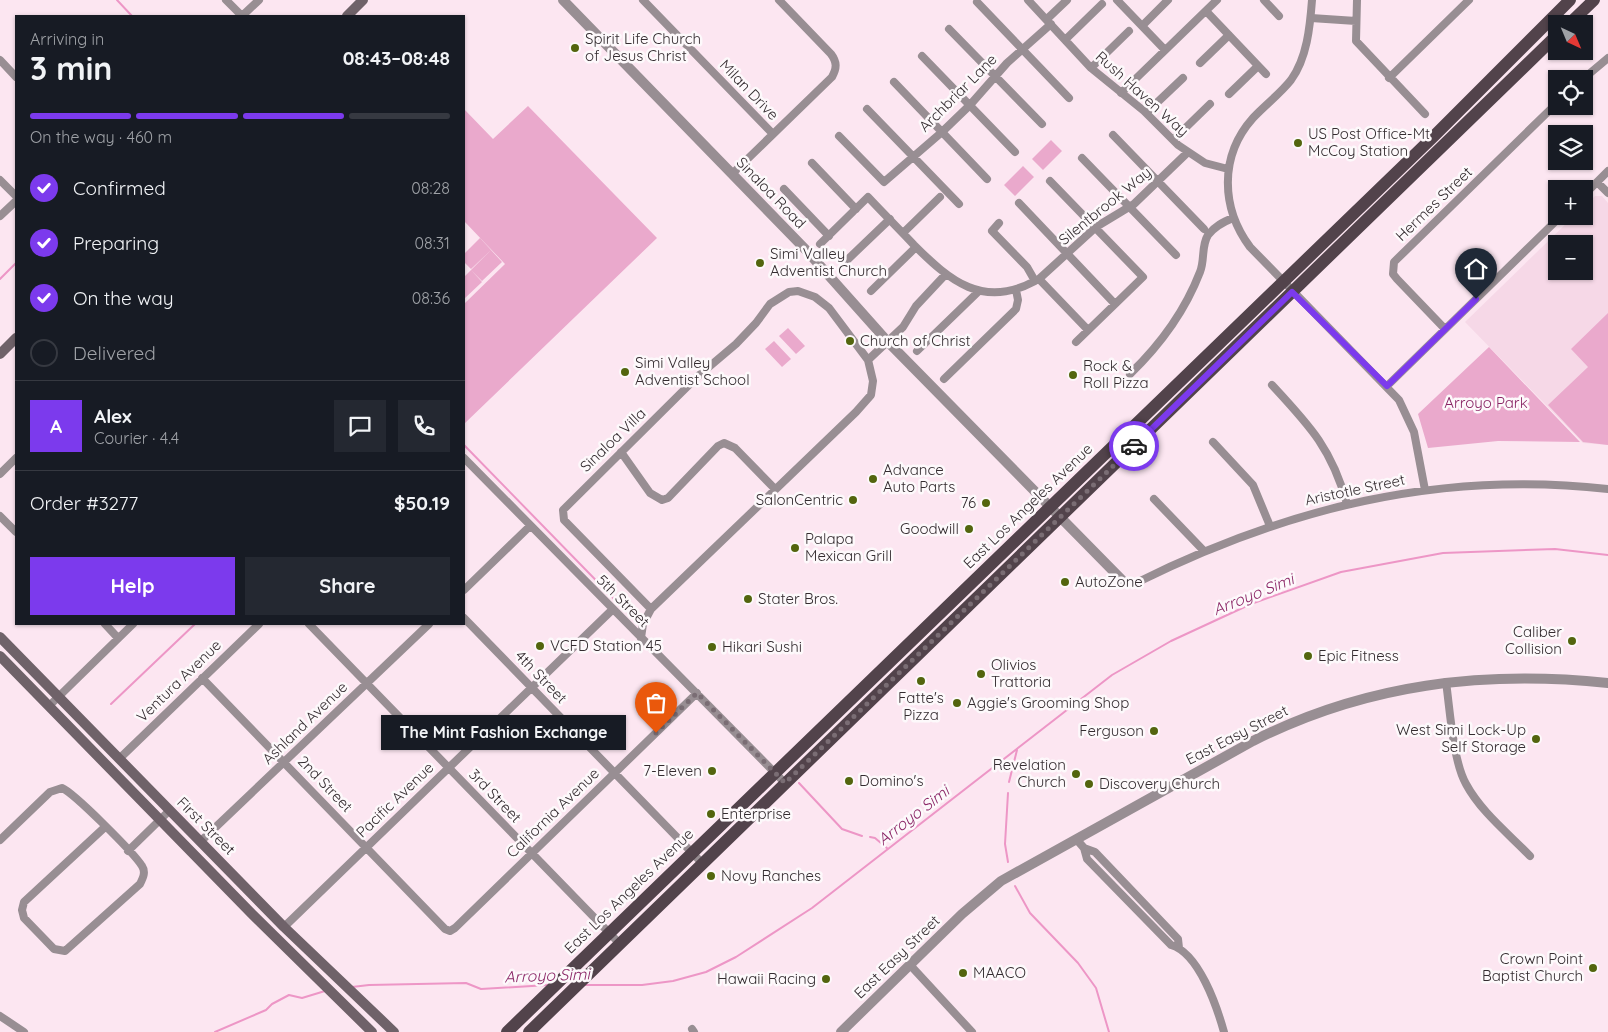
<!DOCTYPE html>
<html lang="en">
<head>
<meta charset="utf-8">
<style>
  :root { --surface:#171b24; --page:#242831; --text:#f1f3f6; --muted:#9ea1a6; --line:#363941; --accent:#7c3aed }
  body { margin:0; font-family:Quicksand,sans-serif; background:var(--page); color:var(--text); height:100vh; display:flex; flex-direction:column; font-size:19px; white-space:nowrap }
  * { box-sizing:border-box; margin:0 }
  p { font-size:16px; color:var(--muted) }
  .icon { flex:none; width:28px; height:28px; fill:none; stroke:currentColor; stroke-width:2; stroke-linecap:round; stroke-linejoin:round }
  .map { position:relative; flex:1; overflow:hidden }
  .details { position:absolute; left:15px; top:15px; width:450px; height:610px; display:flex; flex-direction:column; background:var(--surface); border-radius:0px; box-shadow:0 1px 4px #0004 }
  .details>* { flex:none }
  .needle { width:32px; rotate:136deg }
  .fabs { position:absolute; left:1548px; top:15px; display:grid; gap:10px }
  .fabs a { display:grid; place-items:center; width:45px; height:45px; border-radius:0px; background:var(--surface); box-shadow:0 1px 4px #0004; font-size:25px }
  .pin { position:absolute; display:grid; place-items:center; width:42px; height:42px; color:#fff; margin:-51px -21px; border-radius:50% 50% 50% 0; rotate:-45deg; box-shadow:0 0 5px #0007 }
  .pin .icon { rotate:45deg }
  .courier { position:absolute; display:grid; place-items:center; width:50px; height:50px; margin:-25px; border:4px solid #7c3aed; border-radius:50%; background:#fff; color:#222; box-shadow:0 1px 6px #0007 }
  .bubble { position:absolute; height:35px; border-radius:0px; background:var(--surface); box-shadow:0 1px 4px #0004; font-size:16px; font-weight:800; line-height:35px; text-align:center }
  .overview em { font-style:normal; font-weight:800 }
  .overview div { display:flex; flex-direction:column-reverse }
  .overview { display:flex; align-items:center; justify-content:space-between; height:85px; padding:0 15px }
  h1 { font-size:32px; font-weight:800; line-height:38px }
  .bar { display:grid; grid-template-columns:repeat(4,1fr); gap:8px 5px; align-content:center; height:60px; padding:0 15px }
  .bar i { height:6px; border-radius:4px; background:var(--line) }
  .bar .active { background:var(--accent) }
  .bar p { grid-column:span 4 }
  .line { display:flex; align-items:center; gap:12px; padding:0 15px; border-top:1px solid var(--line) }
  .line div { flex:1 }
  .round { display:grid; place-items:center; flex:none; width:52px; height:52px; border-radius:0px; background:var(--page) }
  ol { padding:0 15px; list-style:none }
  li { display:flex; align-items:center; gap:15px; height:55px }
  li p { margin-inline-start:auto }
  li .icon { padding:5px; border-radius:50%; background:var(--accent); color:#fff; stroke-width:4 }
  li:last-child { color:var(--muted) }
  li i { width:28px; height:28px; border:2px solid var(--line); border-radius:50% }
  .primary-button { display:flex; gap:10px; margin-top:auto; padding:10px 15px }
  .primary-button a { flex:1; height:58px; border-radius:0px; background:var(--accent); color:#fff; font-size:20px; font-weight:800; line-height:58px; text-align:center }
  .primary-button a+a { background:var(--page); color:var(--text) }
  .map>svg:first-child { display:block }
  .built { fill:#f6d8e7; fill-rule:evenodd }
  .green { fill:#eaa9cc }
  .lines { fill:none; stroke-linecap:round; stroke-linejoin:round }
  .stream { stroke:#ed96c6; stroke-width:2 }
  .minor { stroke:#988e93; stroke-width:8 }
  .tertiary { stroke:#988e93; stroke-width:10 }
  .secondary { stroke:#6f6269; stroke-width:10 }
  .primary { stroke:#52434b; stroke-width:12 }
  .done { stroke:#7a6d74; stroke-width:5; stroke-dasharray:0 9 }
  .route { stroke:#7c3aed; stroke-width:6 }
  .poi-dot { fill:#53650e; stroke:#fdf9fb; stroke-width:2 }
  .labels { text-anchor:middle; stroke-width:5; stroke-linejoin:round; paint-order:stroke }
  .poi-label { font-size:15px; fill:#342c30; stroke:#fdf9fb; text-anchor:start }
  .street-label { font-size:15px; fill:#342c30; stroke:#fdf9fb }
  .park-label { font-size:15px; fill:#892565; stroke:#fdf9fb }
  .water-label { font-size:16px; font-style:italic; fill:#8c2868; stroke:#fdf9fb }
</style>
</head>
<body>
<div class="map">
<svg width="1608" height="1032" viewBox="0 0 1608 1032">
  <rect width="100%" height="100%" fill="#fce6f1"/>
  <!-- built -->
  <path class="built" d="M1595,196H1602L1608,203V445L1583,443L1465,322L1574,216H1584V207ZM1556,244H1584V271H1556Z"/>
  <!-- green -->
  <path class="green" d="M528,106L657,238L464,424V304L505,264L464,221V109L493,139Z
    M1051,140L1062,151L1043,170L1032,159Z
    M1023,166L1034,177L1015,196L1004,185Z
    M480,238L491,250L471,269L464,262V254Z
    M491,250L502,262L482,281L471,270Z
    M471,270L482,282L464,299V277Z
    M1608,313V445L1583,442L1548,405L1588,367L1571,349Z
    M788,328L805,346L796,354L779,336Z
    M774,341L791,359L782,367L765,349Z
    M1489,347L1580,442L1498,441L1428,448L1418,414Z"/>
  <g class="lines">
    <!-- stream -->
    <path class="stream" d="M117,0L132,16
      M0,279L16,263
      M464,445L623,608
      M111,704L195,624
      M1009,782L1017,750
      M799,783L842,829L862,836
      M870,837L875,838L888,849
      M1008,862L1005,844L1008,793
      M1015,886L1030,913L1078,963L1096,988L1109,1032
      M585,985H642L673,981L706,972L736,957L812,908L1112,675L1171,641L1251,604L1341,572L1443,553L1555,549L1608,555
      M352,987L369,985L466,983L481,989L548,985
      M215,1032L266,1010L272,1004L289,995L302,998L325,991"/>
    <!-- minor -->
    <path class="minor" d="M226,0L242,16
      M643,0L773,134
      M1028,0L1091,68L1144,111L1178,145L1205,163L1228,169
      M1117,0L1165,50
      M1264,0L1279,16
      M1312,0C1310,27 1307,58 1291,80C1280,94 1265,105 1253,118C1219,156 1221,208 1250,247L1399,400L1414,432L1425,490
      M1357,0L1356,41L1425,114
      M977,2L1069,98
      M1206,11L1266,74
      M242,16L259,0
      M1311,18L1356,21
      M1047,19L1067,0
      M1142,26L1168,0
      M949,29L1042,124
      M1066,39L1102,4
      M922,56L1015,152
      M0,60L16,77
      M1200,63L1229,35
      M1091,68L1129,31
      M1389,78L1469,0
      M1583,79L1608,58
      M894,82L987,179
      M1121,93L1217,0
      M1229,94L1258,66
      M867,109L959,204
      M1146,113L1183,78
      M1113,135L1204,229
      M839,136L884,182L942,132L970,105L1007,63L1051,24
      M1173,140L1210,104
      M1082,158L1176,255
      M812,163L856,209
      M732,174L832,77C837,68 837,62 831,54L779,0
      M0,180L16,196
      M1050,181L1143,277L1076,342
      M1597,182L1608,193
      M784,189L829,236
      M1584,195L1608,171
      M1019,203L1115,304
      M0,216L16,201
      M903,233L940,197
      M820,244L868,197C883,213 899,229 914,245C950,281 983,309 1035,281L1027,267L992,231L999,223
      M844,263L890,219
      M871,291L916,247
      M1445,329L1397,279L1393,274L1394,262L1556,104
      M1088,330L1039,279L1096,227L1134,204L1187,153
      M917,351L979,291
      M868,360L903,327L916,306L945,275
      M1130,374C1159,346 1185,311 1200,272C1205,260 1201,246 1208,235C1215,226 1223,222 1233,218
      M944,379L1016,309L1018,300L1016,290
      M1272,385C1310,426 1332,449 1347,504
      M1387,386L1561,216
      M1213,442L1253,485L1270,526
      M621,452L650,493L662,500L668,498L718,446L724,443L735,448L775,489
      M464,458L785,783
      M0,474L16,458
      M1154,499L1204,551
      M0,516L16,532
      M1122,580L1126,583H1136C1287,508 1439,470 1608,489
      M464,590L530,526
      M464,618L703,864
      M105,624L118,638
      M309,624L620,944
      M641,638L643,624L651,609L856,412L871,395L873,381L868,360L829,308L815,297L798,291L789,292L770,304L756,323L736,344L697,377L563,510L564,520L651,609
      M202,678L445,929L450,931L455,928L697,693
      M1446,682C1450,710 1453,761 1466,784C1481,812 1509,834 1530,856
      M49,706L133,624
      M119,759L259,624
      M0,840L50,792L62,788C74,793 134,853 142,866C146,872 143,878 140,884L65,951L54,949L24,918L22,910L24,902L105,827
      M1077,840L1084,848L1095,852L1178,939L1179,948
      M200,842L429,624
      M1084,848L1087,859L1171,945C1199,953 1217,1007 1224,1032
      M128,851L169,811
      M284,927L612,610
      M911,966L972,1032
      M0,1016L24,1032
      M692,1029L694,1032"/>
    <!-- tertiary -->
    <path class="tertiary" d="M563,0L806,250L888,342L1122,580
      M841,1032L962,914L1001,881L1253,741C1366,684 1483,670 1608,683"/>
    <!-- secondary -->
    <path class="secondary" d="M347,16L363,0
      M0,354L16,338
      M0,637L284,927L394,1032
      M0,656L252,914L372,1032"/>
    <!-- primary -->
    <path class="primary" d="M1569,24L1594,0
      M507,1032L1433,137L1570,0
      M529,1032L1556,36"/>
  </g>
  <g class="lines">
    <!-- done -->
    <path class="done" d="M656,733L697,693L785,783L1134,446"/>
    <!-- route -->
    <path class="route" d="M1134,446L1292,292L1387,386L1476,299"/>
  </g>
  <!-- markers -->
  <g class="poi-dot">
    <circle cx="575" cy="48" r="5"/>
    <circle cx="1298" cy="143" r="5"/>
    <circle cx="760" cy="263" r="5"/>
    <circle cx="850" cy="341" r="5"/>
    <circle cx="625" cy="372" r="5"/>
    <circle cx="1073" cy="375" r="5"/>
    <circle cx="873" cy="479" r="5"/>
    <circle cx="853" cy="500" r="5"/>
    <circle cx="986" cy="503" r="5"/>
    <circle cx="969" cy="529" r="5"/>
    <circle cx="795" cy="548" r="5"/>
    <circle cx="1065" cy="582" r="5"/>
    <circle cx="748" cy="599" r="5"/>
    <circle cx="1572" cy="641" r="5"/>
    <circle cx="540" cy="646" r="5"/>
    <circle cx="712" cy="647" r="5"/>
    <circle cx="1308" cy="656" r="5"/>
    <circle cx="981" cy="674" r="5"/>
    <circle cx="921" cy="681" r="5"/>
    <circle cx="957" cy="703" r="5"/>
    <circle cx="1154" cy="731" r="5"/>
    <circle cx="1536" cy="739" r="5"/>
    <circle cx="712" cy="771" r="5"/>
    <circle cx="1076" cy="774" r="5"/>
    <circle cx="849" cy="781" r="5"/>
    <circle cx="1089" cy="784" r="5"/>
    <circle cx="711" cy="814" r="5"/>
    <circle cx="711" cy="876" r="5"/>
    <circle cx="1593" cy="968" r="5"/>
    <circle cx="963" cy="973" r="5"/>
    <circle cx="826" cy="979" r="5"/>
  </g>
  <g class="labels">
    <!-- poi labels -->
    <g class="poi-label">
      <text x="585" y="44">Spirit Life Church<tspan x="585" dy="17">of Jesus Christ</tspan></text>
      <text x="1308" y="139">US Post Office-Mt<tspan x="1308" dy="17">McCoy Station</tspan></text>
      <text x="770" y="259">Simi Valley<tspan x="770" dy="17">Adventist Church</tspan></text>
      <text x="860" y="346">Church of Christ</text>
      <text x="635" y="368">Simi Valley<tspan x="635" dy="17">Adventist School</tspan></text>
      <text x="1083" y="371">Rock &amp;<tspan x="1083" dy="17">Roll Pizza</tspan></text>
      <text x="883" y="475">Advance<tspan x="883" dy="17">Auto Parts</tspan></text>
      <text x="843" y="505" text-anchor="end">SalonCentric</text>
      <text x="976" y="508" text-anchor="end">76</text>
      <text x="959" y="534" text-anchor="end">Goodwill</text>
      <text x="805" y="544">Palapa<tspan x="805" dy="17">Mexican Grill</tspan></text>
      <text x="1075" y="587">AutoZone</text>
      <text x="758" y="604">Stater Bros.</text>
      <text x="1562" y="637" text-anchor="end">Caliber<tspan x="1562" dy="17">Collision</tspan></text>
      <text x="550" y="651">VCFD Station 45</text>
      <text x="722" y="652">Hikari Sushi</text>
      <text x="1318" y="661">Epic Fitness</text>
      <text x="991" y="670">Olivios<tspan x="991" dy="17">Trattoria</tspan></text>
      <text x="921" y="703" text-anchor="middle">Fatte's<tspan x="921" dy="17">Pizza</tspan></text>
      <text x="967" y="708">Aggie's Grooming Shop</text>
      <text x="1526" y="735" text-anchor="end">West Simi Lock-Up<tspan x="1526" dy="17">Self Storage</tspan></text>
      <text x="1144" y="736" text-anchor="end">Ferguson</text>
      <text x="1066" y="770" text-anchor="end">Revelation<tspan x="1066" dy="17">Church</tspan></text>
      <text x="702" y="776" text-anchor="end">7-Eleven</text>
      <text x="859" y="786">Domino's</text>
      <text x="1099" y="789">Discovery Church</text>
      <text x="721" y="819">Enterprise</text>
      <text x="721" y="881">Novy Ranches</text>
      <text x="1583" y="964" text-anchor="end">Crown Point<tspan x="1583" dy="17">Baptist Church</tspan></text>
      <text x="973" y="978">MAACO</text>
      <text x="816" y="984" text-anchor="end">Hawaii Racing</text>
    </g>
    <!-- street labels -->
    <g class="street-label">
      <text transform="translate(749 90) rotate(46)" y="5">Milan Drive</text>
      <text transform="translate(958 93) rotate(-45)" y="5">Archbriar Lane</text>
      <text transform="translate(1142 94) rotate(42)" y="5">Rush Haven Way</text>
      <text transform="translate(771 193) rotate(46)" y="5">Sinaloa Road</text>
      <text transform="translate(1434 204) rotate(-44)" y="5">Hermes Street</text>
      <text transform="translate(1105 206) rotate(-39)" y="5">Silentbrook Way</text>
      <text transform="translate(613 440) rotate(-44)" y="5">Sinaloa Villa</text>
      <text transform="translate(1355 490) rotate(-12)" y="5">Aristotle Street</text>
      <text transform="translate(1028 506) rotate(-44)" y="5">East Los Angeles Avenue</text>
      <text transform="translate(623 601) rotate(45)" y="5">5th Street</text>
      <text transform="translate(541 677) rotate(46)" y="5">4th Street</text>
      <text transform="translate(179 681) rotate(-44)" y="5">Ventura Avenue</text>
      <text transform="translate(305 723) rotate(-44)" y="5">Ashland Avenue</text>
      <text transform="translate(1237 735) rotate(-27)" y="5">East Easy Street</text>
      <text transform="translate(325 784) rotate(46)" y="5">2nd Street</text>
      <text transform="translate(495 796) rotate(46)" y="5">3rd Street</text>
      <text transform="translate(395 800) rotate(-44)" y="5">Pacific Avenue</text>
      <text transform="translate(553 813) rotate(-44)" y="5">California Avenue</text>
      <text transform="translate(206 826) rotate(45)" y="5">First Street</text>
      <text transform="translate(629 891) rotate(-44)" y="5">East Los Angeles Avenue</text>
      <text transform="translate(897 957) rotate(-44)" y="5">East Easy Street</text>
    </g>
    <!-- park labels -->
    <g class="park-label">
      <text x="1486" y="408">Arroyo Park</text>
    </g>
    <!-- water labels -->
    <g class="water-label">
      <text transform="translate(1253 594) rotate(-22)" y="6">Arroyo Simi</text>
      <text transform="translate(913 815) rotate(-38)" y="6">Arroyo Simi</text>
      <text transform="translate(547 975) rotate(-2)" y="6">Arroyo Simi</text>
    </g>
  </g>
</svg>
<div class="fabs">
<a><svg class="needle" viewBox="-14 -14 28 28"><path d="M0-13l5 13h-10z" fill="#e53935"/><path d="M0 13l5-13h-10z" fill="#9ea1a6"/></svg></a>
<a><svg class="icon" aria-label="locate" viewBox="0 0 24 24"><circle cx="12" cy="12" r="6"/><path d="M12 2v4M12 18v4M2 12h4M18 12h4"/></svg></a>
<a><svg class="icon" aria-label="layers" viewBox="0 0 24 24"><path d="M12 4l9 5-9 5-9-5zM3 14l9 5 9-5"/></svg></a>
<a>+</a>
<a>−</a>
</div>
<div class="pin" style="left:656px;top:733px;background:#ea580c"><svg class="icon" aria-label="bag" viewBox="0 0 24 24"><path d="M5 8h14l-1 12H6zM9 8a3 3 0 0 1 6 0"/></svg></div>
<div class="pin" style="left:1476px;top:299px;background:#1f2937"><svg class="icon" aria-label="home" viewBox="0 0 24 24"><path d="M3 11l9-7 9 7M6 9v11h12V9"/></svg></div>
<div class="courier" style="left:1134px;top:446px"><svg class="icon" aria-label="car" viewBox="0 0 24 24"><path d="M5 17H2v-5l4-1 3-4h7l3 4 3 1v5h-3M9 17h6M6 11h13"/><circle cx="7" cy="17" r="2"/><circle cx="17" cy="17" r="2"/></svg></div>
<div class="bubble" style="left:381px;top:715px;width:245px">The Mint Fashion Exchange</div>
<section class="details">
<div class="overview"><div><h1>3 min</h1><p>Arriving in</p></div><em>08:43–08:48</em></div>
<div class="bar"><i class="active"></i><i class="active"></i><i class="active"></i><i></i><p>On the way · 460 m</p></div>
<ol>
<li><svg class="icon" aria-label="check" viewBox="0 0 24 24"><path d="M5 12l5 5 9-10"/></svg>Confirmed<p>08:28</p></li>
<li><svg class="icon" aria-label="check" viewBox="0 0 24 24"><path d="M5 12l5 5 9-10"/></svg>Preparing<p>08:31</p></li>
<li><svg class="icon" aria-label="check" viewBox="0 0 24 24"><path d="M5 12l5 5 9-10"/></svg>On the way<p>08:36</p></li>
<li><i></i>Delivered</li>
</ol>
<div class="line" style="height:90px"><b class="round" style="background:var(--accent);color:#fff">A</b><div><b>Alex</b><p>Courier · 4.4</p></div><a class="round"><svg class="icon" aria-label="chat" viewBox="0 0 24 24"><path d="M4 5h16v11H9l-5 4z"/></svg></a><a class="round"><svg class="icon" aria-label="phone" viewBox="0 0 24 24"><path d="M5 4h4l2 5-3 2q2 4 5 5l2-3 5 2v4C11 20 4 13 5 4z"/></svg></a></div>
<div class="line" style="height:65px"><div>Order #3277</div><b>$50.19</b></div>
<div class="primary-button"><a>Help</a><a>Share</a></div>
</section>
</div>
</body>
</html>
